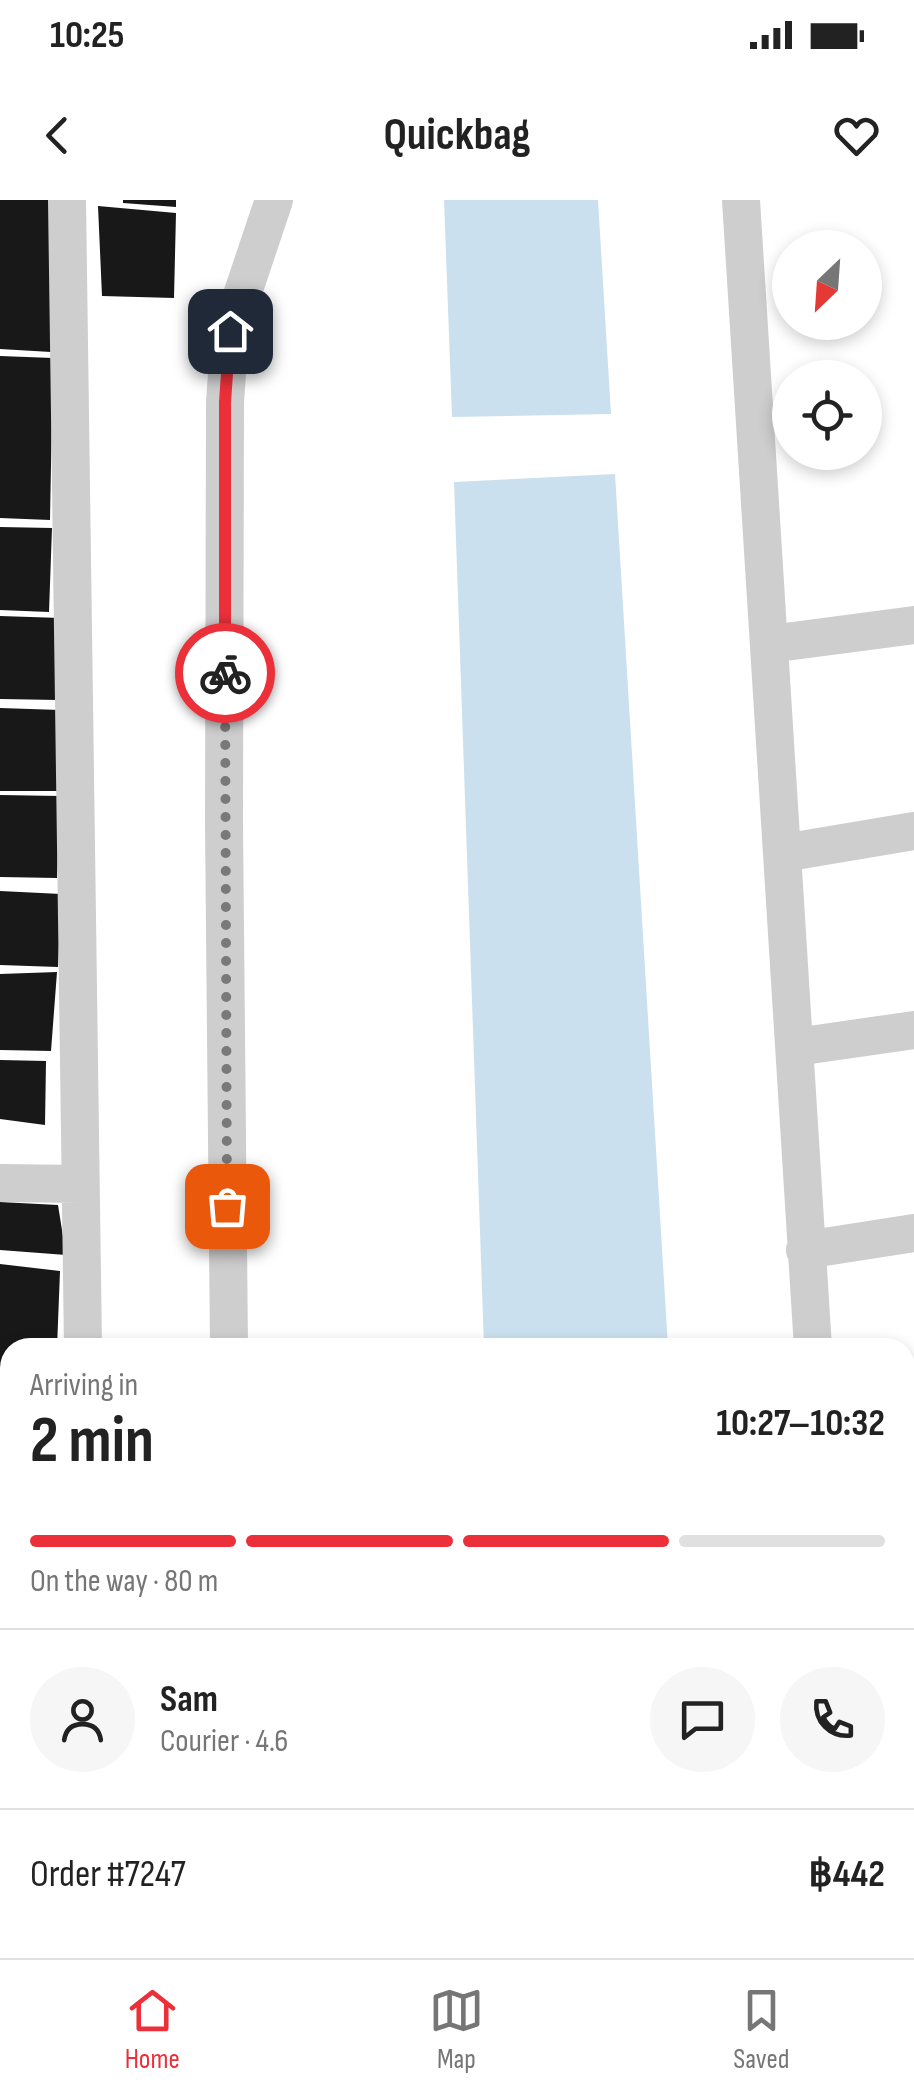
<!DOCTYPE html>
<html lang="en">
<head>
<meta charset="utf-8">
<style>
  :root { --surface:#fff; --page:#f6f6f6; --text:#222; --muted:#767676; --line:#e0e0e0; --accent:#eb303a }
  body { margin:0; font-family:"Sofia Sans Condensed",sans-serif; background:var(--page); color:var(--text); height:100vh; display:flex; flex-direction:column; font-size:38px; white-space:nowrap }
  * { box-sizing:border-box; margin:0 }
  p { font-size:32px; color:var(--muted) }
  .icon { flex:none; width:55px; height:55px; fill:none; stroke:currentColor; stroke-width:2; stroke-linecap:round; stroke-linejoin:round }
  .map { position:relative; flex:1; overflow:hidden }
  .sheet { position:absolute; left:0px; top:1138px; width:915px; height:622px; display:flex; flex-direction:column; background:var(--surface); border-radius:30px 30px 0 0; box-shadow:0 5px 15px #0003 }
  .sheet>* { flex:none }
  .needle { width:65px; rotate:205deg }
  .controls { position:absolute; left:772px; top:30px; display:grid; gap:20px }
  .controls a { display:grid; place-items:center; width:110px; height:110px; border-radius:50%; background:var(--surface); box-shadow:0 5px 15px #0003; font-size:50px }
  .pin { position:absolute; display:grid; place-items:center; width:85px; height:85px; color:#fff; margin:-42px; border-radius:20px; box-shadow:0 5px 15px #0006 }
  .courier { position:absolute; display:grid; place-items:center; width:100px; height:100px; margin:-50px; border:8px solid #eb303a; border-radius:50%; background:#fff; color:#222; box-shadow:0 2px 12px #0007 }
  .overview em { font-style:normal; font-weight:700 }
  .overview div { display:flex; flex-direction:column-reverse }
  .overview { display:flex; align-items:center; justify-content:space-between; height:170px; padding:0 30px }
  h1 { font-size:65px; font-weight:700; line-height:75px }
  .bar { display:grid; grid-template-columns:repeat(4,1fr); gap:15px 10px; align-content:center; height:120px; padding:0 30px }
  .bar i { height:12px; border-radius:8px; background:var(--line) }
  .bar .on { background:var(--accent) }
  .bar p { grid-column:span 4 }
  .line { display:flex; align-items:center; gap:25px; padding:0 30px; border-top:2px solid var(--line) }
  .line div { flex:1 }
  .round { display:grid; place-items:center; flex:none; width:105px; height:105px; border-radius:52px; background:var(--page) }
  .status { display:flex; justify-content:space-between; align-items:center; height:70px; padding:0 50px; background:var(--surface); direction:ltr }
  .status svg { height:28px; fill:currentColor }
  header { display:flex; justify-content:space-between; align-items:center; height:130px; padding:0 30px; background:var(--surface); font-size:45px; font-weight:700 }
  .menu { display:flex; justify-content:space-around; align-items:center; height:140px; border-top:2px solid var(--line); background:var(--surface); font-size:28px; color:var(--muted) }
  .menu a { display:grid; justify-items:center; gap:5px }
  .menu .on { color:var(--accent) }
  .map>svg:first-child { display:block }
  .water { fill:#cbe0ee }
  .building { fill:#181818 }
  .lines { fill:none; stroke-linecap:round; stroke-linejoin:round }
  .minor { stroke:#cecece; stroke-width:38 }
  .done { stroke:#797979; stroke-width:10; stroke-dasharray:0 18 }
  .route { stroke:#eb303a; stroke-width:12 }
</style>
</head>
<body>
<div class="status"><b>10:25</b><svg viewBox="0 0 49 12"><path d="M0 12V9h3v3zM5 12V6h3v6zM10 12V3h3v9zM15 12V0h3v12zM26 1h20v11H26zM47 4h2v5h-2z"/></svg></div>
<header><svg class="icon" aria-label="back" viewBox="0 0 24 24"><path d="M15 5l-7 7 7 7"/></svg>Quickbag<svg class="icon" aria-label="heart" viewBox="0 0 24 24"><path d="M12 20l-8-8c-3-5 5-10 8-4 3-6 11-1 8 4z"/></svg></header>
<div class="map">
<svg width="914" height="1758" viewBox="0 0 914 1758">
  <rect width="100%" height="100%" fill="#fff"/>
  <!-- water -->
  <path class="water" d="M444,0H598L611,214L452,217Z
    M615,274L668,1147H484L454,282Z"/>
  <!-- building -->
  <path class="building" d="M0,0H54L51,152L0,149Z
    M123,0H176V7L123,3Z
    M98,6L176,13L174,98L102,96Z
    M0,156L53,158L50,320L0,318Z
    M0,327L52,328L49,412L0,410Z
    M0,416L61,418L58,500L0,499Z
    M0,508L60,510L57,591H0Z
    M0,595L60,596L57,678L0,677Z
    M0,691L61,694L58,767L0,765Z
    M57,772L51,851L0,850V774Z
    M0,860L46,861L45,925L0,919Z
    M0,1002L58,1005L66,1055L0,1050Z
    M0,1064L60,1071L57,1148H10V1190H0Z
    M6,1206H10V1284H0Z
    M2,1299H10V1356H3Z
    M0,1378L10,1379V1656L0,1655Z
    M0,1676L10,1677V1750H71V1758H0Z"/>
  <g class="lines">
    <!-- minor -->
    <path class="minor" d="M67,0L83,1148
      M741,0L813,1148
      M770,444L914,425
      M783,653L914,631
      M796,847L914,830
      M0,983L80,984
      M805,1050L914,1033
      M229,1148L224,624L225,202L230,131L274,0
      M905,1259L914,1257
      M905,1598L914,1597
      M92,1750V1758
      M237,1750V1758
      M594,1750V1758
      M847,1750V1758"/>
  </g>
  <g class="lines">
    <!-- done -->
    <path class="done" d="M225,473L227,1006"/>
    <!-- route -->
    <path class="route" d="M225,473V202L230,131"/>
  </g>
</svg>
<div class="controls">
<a><svg class="needle" viewBox="-14 -14 28 28"><path d="M0-13l5 13h-10z" fill="#e53935"/><path d="M0 13l5-13h-10z" fill="#767676"/></svg></a>
<a><svg class="icon" aria-label="locate" viewBox="0 0 24 24"><circle cx="12" cy="12" r="6"/><path d="M12 2v4M12 18v4M2 12h4M18 12h4"/></svg></a>
</div>
<div class="pin" style="left:227px;top:1006px;background:#ea580c"><svg class="icon" aria-label="bag" viewBox="0 0 24 24"><path d="M5 8h14l-1 12H6zM9 8a3 3 0 0 1 6 0"/></svg></div>
<div class="pin" style="left:230px;top:131px;background:#1f2937"><svg class="icon" aria-label="home" viewBox="0 0 24 24"><path d="M3 11l9-7 9 7M6 9v11h12V9"/></svg></div>
<div class="courier" style="left:225px;top:473px"><svg class="icon" aria-label="bike" viewBox="0 0 24 24"><circle cx="6" cy="16" r="4"/><circle cx="18" cy="16" r="4"/><path d="M6 16l4-8h5l3 8M10 8l3 8H6M13 5h3"/></svg></div>
<section class="sheet">
<div class="overview"><div><h1>2 min</h1><p>Arriving in</p></div><em>10:27–10:32</em></div>
<div class="bar"><i class="on"></i><i class="on"></i><i class="on"></i><i></i><p>On the way · 80 m</p></div>
<div class="line" style="height:180px"><a class="round"><svg class="icon" aria-label="person" viewBox="0 0 24 24"><circle cx="12" cy="8" r="4"/><path d="M4 21q1-7 8-7t8 7"/></svg></a><div><b>Sam</b><p>Courier · 4.6</p></div><a class="round"><svg class="icon" aria-label="chat" viewBox="0 0 24 24"><path d="M4 5h16v11H9l-5 4z"/></svg></a><a class="round"><svg class="icon" aria-label="phone" viewBox="0 0 24 24"><path d="M5 4h4l2 5-3 2q2 4 5 5l2-3 5 2v4C11 20 4 13 5 4z"/></svg></a></div>
<div class="line" style="height:130px"><div>Order #7247</div><b>฿442</b></div>
</section>
</div>
<nav class="menu">
<a class="on"><svg class="icon" aria-label="home" viewBox="0 0 24 24"><path d="M3 11l9-7 9 7M6 9v11h12V9"/></svg>Home</a>
<a><svg class="icon" aria-label="map" viewBox="0 0 24 24"><path d="M3 6l6-2 6 2 6-2v14l-6 2-6-2-6 2zM9 4v14M15 6v14"/></svg>Map</a>
<a><svg class="icon" aria-label="saved" viewBox="0 0 24 24"><path d="M7 4h10v16l-5-4-5 4z"/></svg>Saved</a>
</nav>
</body>
</html>
